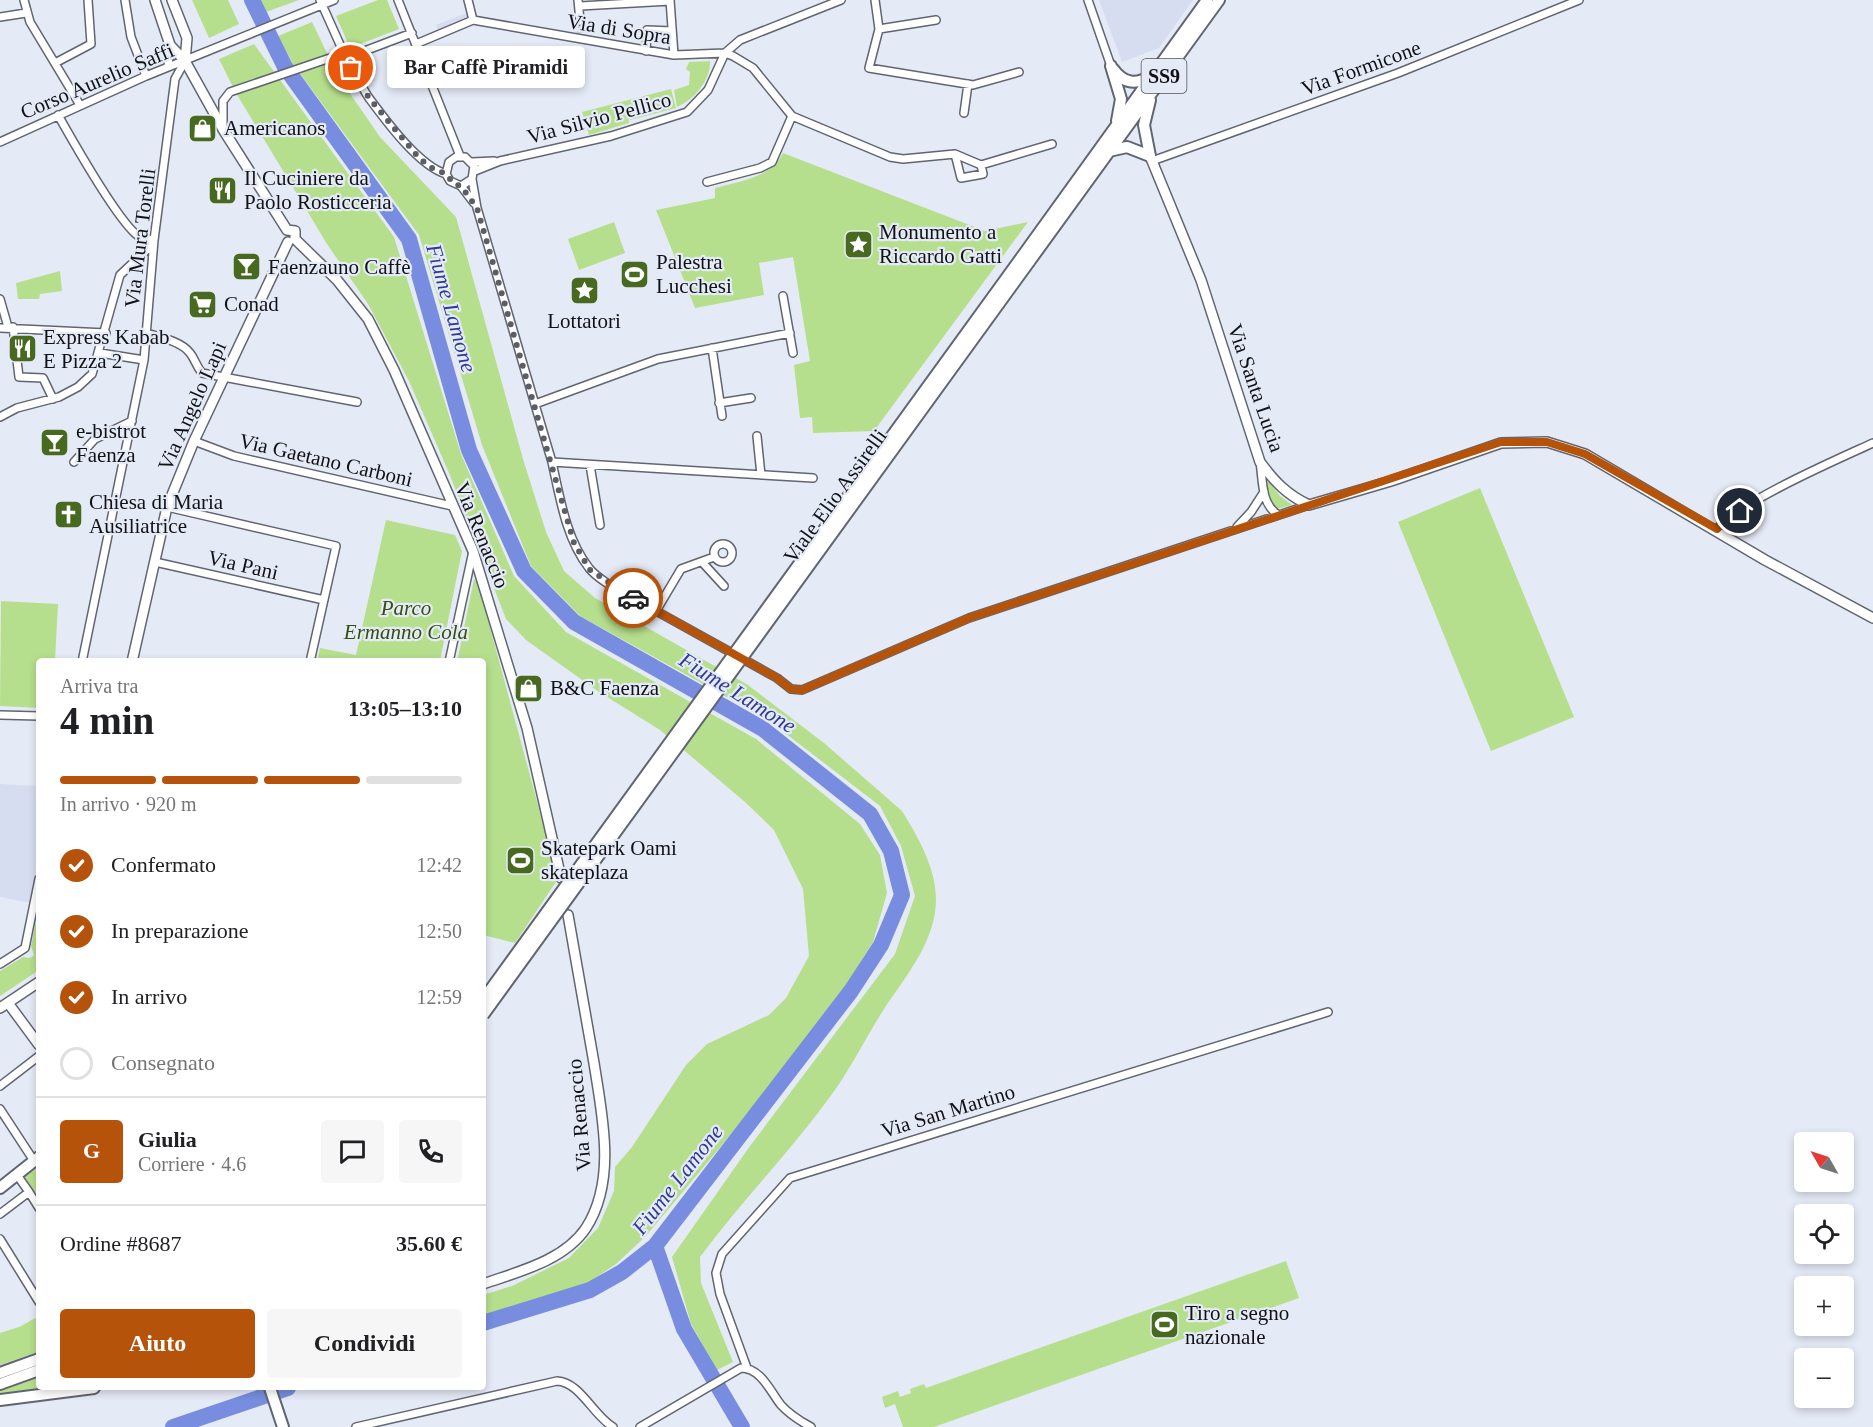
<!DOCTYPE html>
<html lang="it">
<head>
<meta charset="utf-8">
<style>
  :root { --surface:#fff; --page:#f6f6f6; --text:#202124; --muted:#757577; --line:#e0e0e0; --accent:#b45309 }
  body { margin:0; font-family:"Times New Roman",serif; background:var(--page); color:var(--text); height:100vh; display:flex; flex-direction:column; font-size:22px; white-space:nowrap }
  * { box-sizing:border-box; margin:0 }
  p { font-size:20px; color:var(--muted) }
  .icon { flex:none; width:33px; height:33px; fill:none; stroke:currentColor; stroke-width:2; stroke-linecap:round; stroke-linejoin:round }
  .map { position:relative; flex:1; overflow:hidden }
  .details { position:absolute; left:36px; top:658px; width:450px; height:732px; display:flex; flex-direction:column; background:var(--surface); border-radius:6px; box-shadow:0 3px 9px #0003 }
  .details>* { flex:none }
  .needle { width:39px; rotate:309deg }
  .controls { position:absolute; left:1794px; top:1132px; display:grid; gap:12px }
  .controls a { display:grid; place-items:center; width:60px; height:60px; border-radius:6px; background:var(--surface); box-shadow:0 3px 9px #0003; font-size:30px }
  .pin { position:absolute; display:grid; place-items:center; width:51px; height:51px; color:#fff; margin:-26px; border:3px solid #fff; border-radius:50%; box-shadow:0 2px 6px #0007 }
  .courier { position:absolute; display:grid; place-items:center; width:60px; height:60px; margin:-30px; border:4px solid #b45309; border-radius:50%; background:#fff; color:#222; box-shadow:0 2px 8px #0007 }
  .bubble { position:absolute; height:42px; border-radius:6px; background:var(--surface); box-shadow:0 3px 9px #0003; font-size:20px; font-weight:800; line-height:42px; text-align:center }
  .head em { font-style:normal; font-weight:800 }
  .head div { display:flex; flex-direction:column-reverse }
  .head { display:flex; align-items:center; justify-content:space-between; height:102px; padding:0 24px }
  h1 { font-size:39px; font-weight:800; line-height:45px }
  .bar { display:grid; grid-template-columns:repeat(4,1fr); gap:9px 6px; align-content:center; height:72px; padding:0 24px }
  .bar i { height:8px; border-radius:4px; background:var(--line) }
  .bar .on { background:var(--accent) }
  .bar p { grid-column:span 4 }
  .line { display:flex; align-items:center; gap:15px; padding:0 24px; border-top:2px solid var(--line) }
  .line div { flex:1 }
  .round { display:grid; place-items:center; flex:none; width:63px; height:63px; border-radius:6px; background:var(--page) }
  ol { padding:0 24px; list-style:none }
  li { display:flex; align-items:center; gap:18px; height:66px }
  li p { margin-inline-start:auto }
  li .icon { padding:6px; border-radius:50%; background:var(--accent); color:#fff; stroke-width:4 }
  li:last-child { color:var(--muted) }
  li i { width:33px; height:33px; border:3px solid var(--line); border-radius:50% }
  .cta { display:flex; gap:12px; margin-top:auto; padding:12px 24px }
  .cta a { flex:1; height:69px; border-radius:6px; background:var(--accent); color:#fff; font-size:24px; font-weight:800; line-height:69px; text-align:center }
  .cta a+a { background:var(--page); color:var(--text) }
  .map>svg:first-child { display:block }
  .built { fill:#d7ddf1 }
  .green { fill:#b6df8d }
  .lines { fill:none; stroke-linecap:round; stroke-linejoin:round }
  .river { stroke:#788ddf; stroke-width:16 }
  .minor-tunnel { stroke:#c5cad5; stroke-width:7; stroke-dasharray:7 3.5; stroke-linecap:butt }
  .minor-casing { stroke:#616570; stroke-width:10 }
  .tertiary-casing { stroke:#616570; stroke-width:12 }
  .secondary-casing { stroke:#616570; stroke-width:14 }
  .primary-casing { stroke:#616570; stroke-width:14 }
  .minor { stroke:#fff; stroke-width:7 }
  .tertiary { stroke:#fff; stroke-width:9 }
  .secondary { stroke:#fff; stroke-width:10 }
  .primary { stroke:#fff; stroke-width:10 }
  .primary-bridge-casing { stroke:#616570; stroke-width:14; stroke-linecap:butt }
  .primary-bridge { stroke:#fff; stroke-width:10 }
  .done { stroke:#5b5e65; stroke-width:6; stroke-dasharray:0 10.8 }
  .route { stroke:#b45309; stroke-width:8 }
  .labels { text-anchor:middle; stroke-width:4.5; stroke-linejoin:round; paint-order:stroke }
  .shield { fill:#e5eaf7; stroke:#51535a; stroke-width:1.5 }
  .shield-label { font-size:20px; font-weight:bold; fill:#111216 }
  .street-label { font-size:21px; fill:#111216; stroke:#e5eaf7 }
  .poi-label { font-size:21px; fill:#111216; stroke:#e5eaf7; text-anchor:start }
  .park-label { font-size:21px; font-style:italic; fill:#334e0f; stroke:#e5eaf7 }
  .water-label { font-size:22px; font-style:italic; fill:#2e3a99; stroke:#e5eaf7 }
</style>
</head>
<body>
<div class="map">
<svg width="1873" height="1427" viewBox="0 0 1873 1427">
  <rect width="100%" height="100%" fill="#e5eaf7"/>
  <!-- built -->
  <path class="built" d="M1099,0H1193L1159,48L1122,62Z
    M466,13L468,20L439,32L436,25Z
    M0,784L39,786V859L31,903L0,897Z"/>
  <!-- green -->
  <path class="green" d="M192,0H228L239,24L209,38Z
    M260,0H299L266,12Z
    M378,0H387L399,29L350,48L336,16Z
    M312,22L338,76L380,137L456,217L523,459L546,532L564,571L595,598L748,685L824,743L902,811C918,837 936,868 936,899C936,941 906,976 884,1009C868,1034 854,1062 837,1087C795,1147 743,1199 700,1257L701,1283L733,1362L717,1370L691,1324L672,1257L750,1146L895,954L915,896L901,846L880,806L768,720L580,616L531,566L482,445L419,235L293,64L278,36Z
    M254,44L394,237L461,454L514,576L566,632L756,739L860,824L880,855L887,893L873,942L845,987L733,1132L645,1237L616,1264L588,1283L483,1315V1295L512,1286L569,1258L598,1228L614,1191L615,1167L632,1147L686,1065L707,1044L769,1015L786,998L809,956L803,889L774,830L745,802L660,730L599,692L526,640L506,619L449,473L409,381L368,304L327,244L236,93L219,59Z
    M710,61C711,80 694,100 677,107L674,90L689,85L690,72L686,69L689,62Z
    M671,89L676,108L630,120L628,115L629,123L589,135L582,112Z
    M783,153L985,231L1028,222L874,431L813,433L812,417L800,418L794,365L810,361L793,257L759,263L764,295L695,308L656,210L715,198V188C739,181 771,178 783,153Z
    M614,222L625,253L579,270L568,239Z
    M60,271L62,291L40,294L39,299H18L16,283Z
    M1269,482L1280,496L1292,505L1277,509C1268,502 1267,494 1266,484Z
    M1480,488L1574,717L1491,751L1398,522Z
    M386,520L455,535L462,551L440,661H317L320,648L356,655Z
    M474,579L478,583L558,879L515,943L483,935V662H457Z
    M1,601L58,604L55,661L39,662V708L0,706Z
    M39,906V970L0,996V971L23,957L30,958L34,955L31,946Z
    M39,1167V1190L34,1194L24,1177Z
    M1286,1261L1299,1298L934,1427H903L895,1404L885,1408L882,1397L898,1391L900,1397L911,1393L910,1389L924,1384L926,1388Z
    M39,1316V1352L0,1365V1333L19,1327Z
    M39,1375V1388H71L0,1396V1389Z"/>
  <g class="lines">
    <!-- river -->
    <path class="river" d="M252,0L285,67L409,239L469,450L524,571L574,622L763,729L870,814L891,851L902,895L881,945L851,991L655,1246L622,1272L590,1290L483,1323
      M655,1246L684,1329L742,1427
      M173,1427L288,1388"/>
    <!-- minor-tunnel -->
    <path class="minor-tunnel" d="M580,21V33"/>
    <defs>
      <path id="minor" d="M24,0L30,22L80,105
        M125,0L131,37L146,76
        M320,0L346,58L412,33
        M398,0L460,156
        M468,0L473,20
        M578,0L580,21
        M670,0L674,55
        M875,0L879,29L869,68L973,85L1019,72
        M1088,0L1111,66
        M580,6L670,1
        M0,17L26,13
        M473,20L674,55L725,53L733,56L753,68L792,116L890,157L903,159L955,154L981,165L983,174L961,178L955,154
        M879,29L936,20
        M416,44L473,20
        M646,51L647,30L672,31
        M55,63L91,44L88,0
        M168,67L170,45
        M964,113L968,84
        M58,115C71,138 121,227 140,237C143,239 150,239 154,240
        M223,126V101L230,92L333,57C353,61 359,84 369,98C386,121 419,166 446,174
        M0,142L146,76L334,0
        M1152,161L1398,73L1579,0
        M472,162L494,161
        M981,165L1052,144
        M475,171L500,161L611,136L687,112L708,90L725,53L740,40L841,0
        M472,179L461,186L450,181L446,174L449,162L456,157H465L474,166L472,179L477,208L552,462C560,498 566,539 589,568C594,575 604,581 611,586L777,678L791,689L802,690L969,618L1309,505
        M707,182L760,168L772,162L792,116
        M461,186L474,203
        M783,296L793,353
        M0,299L8,327
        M13,327L19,377L43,378L53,399
        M0,328L106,333
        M146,333C159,337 181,341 190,353C195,359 196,366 202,373L357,402
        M712,348L722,416
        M100,353L144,360
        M719,403L751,398
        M535,404L658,359L790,333
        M0,417L17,408L59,397L78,387L92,374L120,275L153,244
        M757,436L761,475
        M194,441L234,456L452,506
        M74,462L95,439L132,421
        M552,462L813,478
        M1260,462C1263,481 1261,503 1277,514
        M590,465L600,525
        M167,507L336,546L310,662
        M1237,527L1251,512L1264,492
        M1717,529C1741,501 1836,460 1873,443
        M714 553a9 9 0 1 1 18 0a9 9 0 1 1-18 0Z
        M155,562L324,600
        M702,562L724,586
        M656,611L681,569L714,557
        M82,662L144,360L154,240L175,79L185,61
        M449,662L473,551
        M0,715L39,716
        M0,964L25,948L39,879
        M0,1086L39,1056
        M0,1109L34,1161
        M29,1192L39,1208
        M0,1214L29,1192L17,1175
        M0,1239L39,1302
        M747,1368L720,1294L716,1273L722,1254L790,1178L1328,1012
        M356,1427L557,1381C580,1382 593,1415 613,1427
        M640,1427L741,1368C761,1368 770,1391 781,1405C790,1415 800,1421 811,1427"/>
      <path id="tertiary" d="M155,0L170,45L185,61L224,131L287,230L295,231V239L337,280L368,319L394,370L473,551L527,728L561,878
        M172,0L187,38L185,61
        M1150,156L1201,280L1260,462C1274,481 1287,495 1309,505L1391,481L1501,443L1547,442L1585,454L1765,560L1873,618
        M132,662L167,507L194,441L288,242
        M8,1003L39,1045
        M0,1008L39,982
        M483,1284C517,1272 564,1261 586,1228C617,1180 602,1115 594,1063C585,1014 577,964 568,915"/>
      <path id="secondary" d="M0,1188L39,1157
        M270,1388L283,1427"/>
      <path id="primary" d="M1111,66L1121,99L1117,121
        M1113,69C1124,84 1136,85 1151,76
        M1150,100L1144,125L1150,156
        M1109,151L1127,147L1150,156
        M1021,258L1207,0
        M1029,262L1219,0
        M0,1373L39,1359
        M0,1384L39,1370
        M0,1400L94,1388"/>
    </defs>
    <!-- minor casing -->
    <use href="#minor" class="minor-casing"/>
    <!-- tertiary casing -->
    <use href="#tertiary" class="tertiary-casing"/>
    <!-- secondary casing -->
    <use href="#secondary" class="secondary-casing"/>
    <!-- primary casing -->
    <use href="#primary" class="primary-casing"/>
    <!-- minor -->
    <use href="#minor" class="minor"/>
    <!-- tertiary -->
    <use href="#tertiary" class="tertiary"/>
    <!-- secondary -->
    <use href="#secondary" class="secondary"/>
    <!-- primary -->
    <use href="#primary" class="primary"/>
    <defs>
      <path id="primary-bridge" d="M483,1000L1021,258
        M483,1015L1029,262"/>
    </defs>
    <!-- primary-bridge casing -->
    <use href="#primary-bridge" class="primary-bridge-casing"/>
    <!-- primary-bridge -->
    <use href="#primary-bridge" class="primary-bridge"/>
  </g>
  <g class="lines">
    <!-- done -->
    <path class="done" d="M351,68L369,98L419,158L430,167L446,174L454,184L461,186L477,208L574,543L590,570L633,598"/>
    <!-- route -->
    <path class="route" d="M633,598L777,678L791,689L802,690L969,618L1501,442H1547L1585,454L1717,529L1724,521L1740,511"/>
  </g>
  <!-- icons -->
  <defs>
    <symbol id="shop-square" viewBox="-11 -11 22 22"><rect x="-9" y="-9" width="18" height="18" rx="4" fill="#486920" stroke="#e5eaf7"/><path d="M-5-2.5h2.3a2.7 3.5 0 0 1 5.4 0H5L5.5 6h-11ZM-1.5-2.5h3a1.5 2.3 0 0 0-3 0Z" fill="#fff"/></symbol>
    <symbol id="restaurant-square" viewBox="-11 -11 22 22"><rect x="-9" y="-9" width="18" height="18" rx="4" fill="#486920" stroke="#e5eaf7"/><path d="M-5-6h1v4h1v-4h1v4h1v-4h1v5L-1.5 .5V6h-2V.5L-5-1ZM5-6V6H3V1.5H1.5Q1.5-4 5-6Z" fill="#fff"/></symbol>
    <symbol id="sight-square" viewBox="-11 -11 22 22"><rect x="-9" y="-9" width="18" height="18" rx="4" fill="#486920" stroke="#e5eaf7"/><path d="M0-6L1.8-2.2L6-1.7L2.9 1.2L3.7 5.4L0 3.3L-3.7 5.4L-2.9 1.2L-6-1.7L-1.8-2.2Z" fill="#fff"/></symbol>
    <symbol id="bar-square" viewBox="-11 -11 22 22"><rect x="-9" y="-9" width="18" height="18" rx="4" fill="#486920" stroke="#e5eaf7"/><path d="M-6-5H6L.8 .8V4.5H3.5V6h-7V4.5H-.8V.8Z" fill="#fff"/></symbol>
    <symbol id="stadium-square" viewBox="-11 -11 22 22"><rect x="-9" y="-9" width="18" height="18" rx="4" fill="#486920" stroke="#e5eaf7"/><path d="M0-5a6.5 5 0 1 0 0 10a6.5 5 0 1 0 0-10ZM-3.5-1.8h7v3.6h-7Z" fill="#fff"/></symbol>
    <symbol id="supermarket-square" viewBox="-11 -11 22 22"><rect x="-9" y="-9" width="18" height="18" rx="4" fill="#486920" stroke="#e5eaf7"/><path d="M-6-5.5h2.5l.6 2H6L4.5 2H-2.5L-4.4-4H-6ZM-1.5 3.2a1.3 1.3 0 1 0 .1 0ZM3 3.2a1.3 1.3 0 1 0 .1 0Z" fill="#fff"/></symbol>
    <symbol id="church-square" viewBox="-11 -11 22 22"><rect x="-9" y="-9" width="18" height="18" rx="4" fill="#486920" stroke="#e5eaf7"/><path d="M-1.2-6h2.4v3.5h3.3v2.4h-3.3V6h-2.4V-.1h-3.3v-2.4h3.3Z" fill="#fff"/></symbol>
  </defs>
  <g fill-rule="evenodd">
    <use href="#shop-square" x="186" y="112" width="33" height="33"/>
    <use href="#restaurant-square" x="206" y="174" width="33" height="33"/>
    <use href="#sight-square" x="842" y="228" width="33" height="33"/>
    <use href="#bar-square" x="230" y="250" width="33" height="33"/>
    <use href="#stadium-square" x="618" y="258" width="33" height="33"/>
    <use href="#sight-square" x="568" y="274" width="33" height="33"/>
    <use href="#supermarket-square" x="186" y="288" width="33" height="33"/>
    <use href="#restaurant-square" x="6" y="332" width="33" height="33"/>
    <use href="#bar-square" x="38" y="426" width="33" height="33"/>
    <use href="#church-square" x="52" y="498" width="33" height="33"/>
    <use href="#shop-square" x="512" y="672" width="33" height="33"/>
    <use href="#stadium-square" x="504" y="844" width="33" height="33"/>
    <use href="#stadium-square" x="1148" y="1308" width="33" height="33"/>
  </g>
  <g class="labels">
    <!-- shield labels -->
    <rect class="shield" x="1141.5" y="59" width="45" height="34" rx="4.5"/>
    <g class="shield-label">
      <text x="1164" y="83">SS9</text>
    </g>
    <!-- street labels -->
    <g class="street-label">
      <text transform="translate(619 29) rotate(9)" y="7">Via di Sopra</text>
      <text transform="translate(1361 68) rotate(-20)" y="7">Via Formicone</text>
      <text transform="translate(97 81) rotate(-23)" y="7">Corso Aurelio Saffi</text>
      <text transform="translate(599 118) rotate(-15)" y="7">Via Silvio Pellico</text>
      <text transform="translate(140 238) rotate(-83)" y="7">Via Mura Torelli</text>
      <text transform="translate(1256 388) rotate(71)" y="7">Via Santa Lucia</text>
      <text transform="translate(192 406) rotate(-66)" y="7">Via Angelo Lapi</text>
      <text transform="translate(326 460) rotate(13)" y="7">Via Gaetano Carboni</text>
      <text transform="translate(835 496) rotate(-54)" y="7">Viale Elio Assirelli</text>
      <text transform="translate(482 535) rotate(68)" y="7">Via Renaccio</text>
      <text transform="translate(243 565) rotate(13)" y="7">Via Pani</text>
      <text transform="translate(948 1111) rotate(-17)" y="7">Via San Martino</text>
      <text transform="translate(579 1115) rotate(-95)" y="7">Via Renaccio</text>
    </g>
    <!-- poi labels -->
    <g class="poi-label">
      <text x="224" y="135">Americanos</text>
      <text x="244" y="185">Il Cuciniere da<tspan x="244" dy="24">Paolo Rosticceria</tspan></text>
      <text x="879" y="239">Monumento a<tspan x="879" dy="24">Riccardo Gatti</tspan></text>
      <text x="656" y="269">Palestra<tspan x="656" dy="24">Lucchesi</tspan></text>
      <text x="268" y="274">Faenzauno Caffè</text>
      <text x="224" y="311">Conad</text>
      <text x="584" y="328" text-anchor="middle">Lottatori</text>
      <text x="43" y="344">Express Kabab<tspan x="43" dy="24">E Pizza 2</tspan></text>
      <text x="76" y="438">e-bistrot<tspan x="76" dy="24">Faenza</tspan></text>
      <text x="89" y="509">Chiesa di Maria<tspan x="89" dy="24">Ausiliatrice</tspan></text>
      <text x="550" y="695">B&amp;C Faenza</text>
      <text x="541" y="855">Skatepark Oami<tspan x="541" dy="24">skateplaza</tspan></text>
      <text x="1185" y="1320">Tiro a segno<tspan x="1185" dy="24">nazionale</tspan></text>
    </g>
    <!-- park labels -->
    <g class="park-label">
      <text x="406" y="615">Parco<tspan x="406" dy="24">Ermanno Cola</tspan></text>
    </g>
    <!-- water labels -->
    <g class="water-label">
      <text transform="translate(452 308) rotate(74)" y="8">Fiume Lamone</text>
      <text transform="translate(738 692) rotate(32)" y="8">Fiume Lamone</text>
      <text transform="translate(677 1179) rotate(-52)" y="8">Fiume Lamone</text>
    </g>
  </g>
</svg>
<div class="controls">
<a><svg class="needle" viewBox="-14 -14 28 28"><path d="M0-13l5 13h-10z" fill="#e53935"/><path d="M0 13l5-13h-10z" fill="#757577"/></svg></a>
<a><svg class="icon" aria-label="locate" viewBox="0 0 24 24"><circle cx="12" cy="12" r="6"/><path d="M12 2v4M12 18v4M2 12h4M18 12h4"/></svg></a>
<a>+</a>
<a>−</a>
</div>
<div class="pin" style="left:351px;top:68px;background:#ea580c"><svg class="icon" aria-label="bag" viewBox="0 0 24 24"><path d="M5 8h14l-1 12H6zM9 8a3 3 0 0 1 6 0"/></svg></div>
<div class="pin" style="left:1740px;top:511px;background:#1f2937"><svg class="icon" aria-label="home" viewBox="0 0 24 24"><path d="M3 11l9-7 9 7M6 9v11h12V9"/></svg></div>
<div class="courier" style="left:633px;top:598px"><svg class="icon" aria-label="car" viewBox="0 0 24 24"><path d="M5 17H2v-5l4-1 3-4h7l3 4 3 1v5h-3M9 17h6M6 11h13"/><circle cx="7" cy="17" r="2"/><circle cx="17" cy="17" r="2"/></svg></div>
<div class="bubble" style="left:387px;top:46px;width:198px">Bar Caffè Piramidi</div>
<section class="details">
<div class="head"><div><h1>4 min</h1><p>Arriva tra</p></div><em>13:05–13:10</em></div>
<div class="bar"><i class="on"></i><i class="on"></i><i class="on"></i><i></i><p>In arrivo · 920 m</p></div>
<ol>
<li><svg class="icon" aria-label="check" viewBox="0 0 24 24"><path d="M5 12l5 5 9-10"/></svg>Confermato<p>12:42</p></li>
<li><svg class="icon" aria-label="check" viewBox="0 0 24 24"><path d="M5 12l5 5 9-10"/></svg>In preparazione<p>12:50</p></li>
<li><svg class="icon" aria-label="check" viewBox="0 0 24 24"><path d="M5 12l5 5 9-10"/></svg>In arrivo<p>12:59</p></li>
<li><i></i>Consegnato</li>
</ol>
<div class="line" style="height:108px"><b class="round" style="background:var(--accent);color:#fff">G</b><div><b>Giulia</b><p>Corriere · 4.6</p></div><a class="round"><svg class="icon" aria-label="chat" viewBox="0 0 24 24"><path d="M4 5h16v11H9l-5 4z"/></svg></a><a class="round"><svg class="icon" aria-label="phone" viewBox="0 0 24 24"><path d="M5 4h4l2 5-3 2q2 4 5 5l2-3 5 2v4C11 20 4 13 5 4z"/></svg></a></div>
<div class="line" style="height:78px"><div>Ordine #8687</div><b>35.60 €</b></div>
<div class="cta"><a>Aiuto</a><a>Condividi</a></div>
</section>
</div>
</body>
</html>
